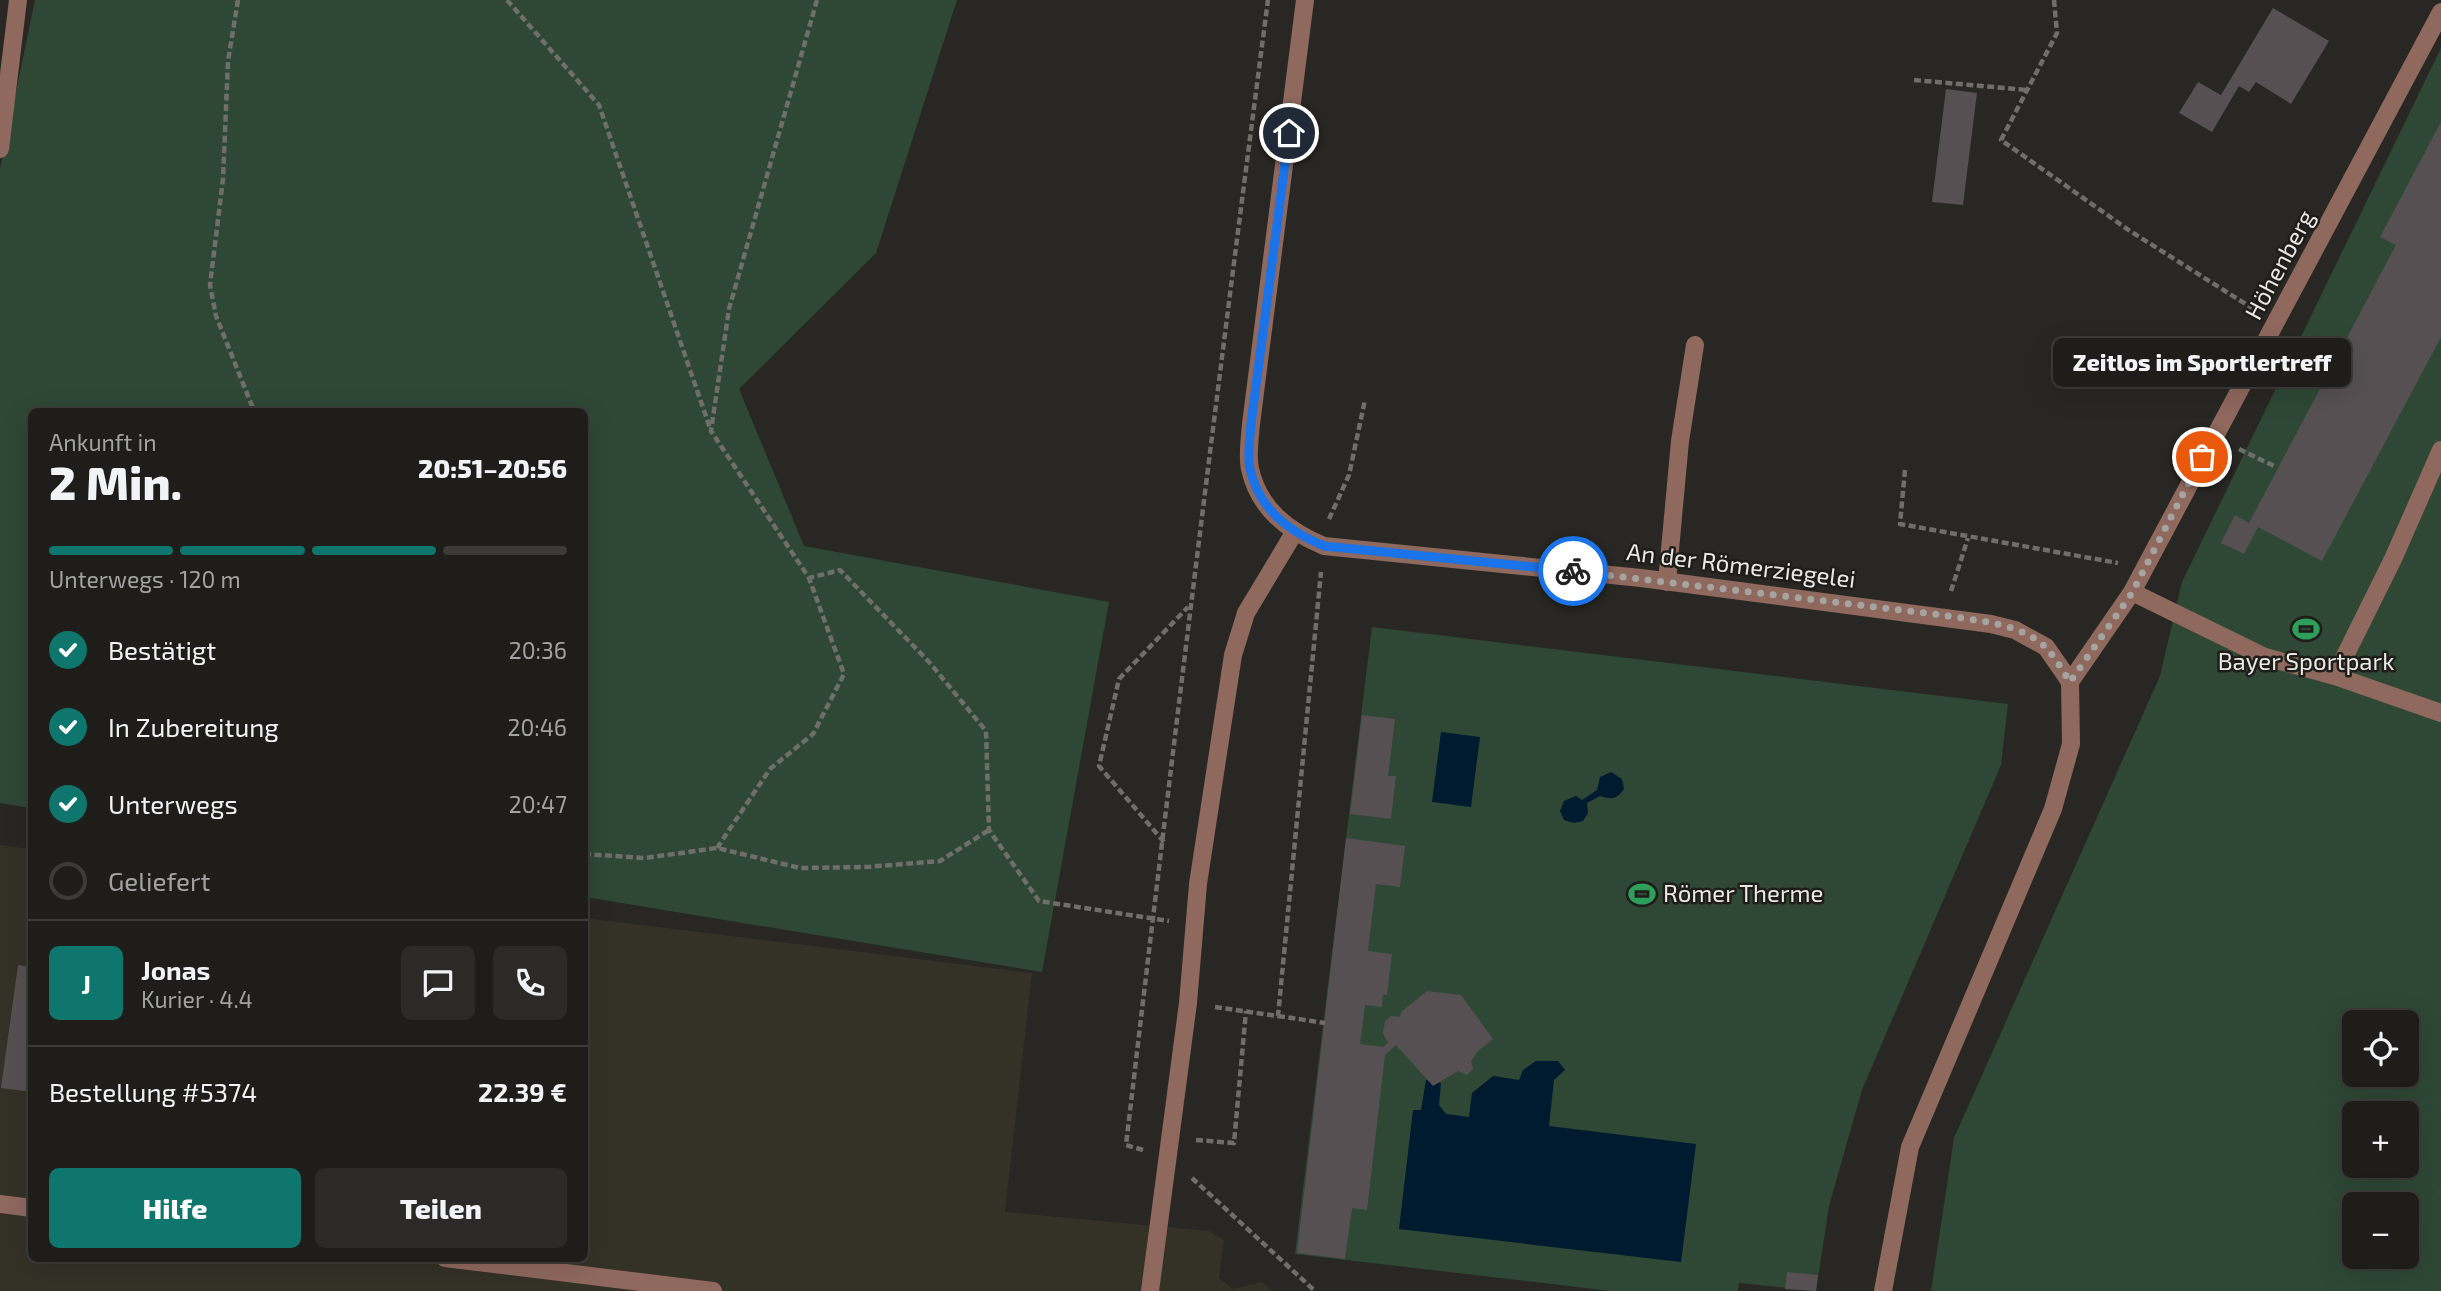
<!DOCTYPE html>
<html lang="de">
<head>
<meta charset="utf-8">
<style>
  :root { --surface:#1e1d1a; --page:#2b2a27; --text:#f1f3f6; --muted:#a1a2a2; --line:#3c3b39; --accent:#0f766e }
  body { margin:0; font-family:"Exo 2",sans-serif; background:var(--page); color:var(--text); height:100vh; display:flex; flex-direction:column; font-size:26px; white-space:nowrap }
  * { box-sizing:border-box; margin:0 }
  p { font-size:23px; color:var(--muted) }
  .icon { flex:none; width:38px; height:38px; fill:none; stroke:currentColor; stroke-width:2; stroke-linecap:round; stroke-linejoin:round }
  .map { position:relative; flex:1; overflow:hidden }
  .details { position:absolute; left:28px; top:408px; width:560px; height:854px; display:flex; flex-direction:column; background:var(--surface); border-radius:10px; box-shadow:0 7px 28px #0002,0 0 0 2px var(--line) }
  .details>* { flex:none }
  .tools { position:absolute; left:2342px; top:1010px; display:grid; gap:14px }
  .tools a { display:grid; place-items:center; width:77px; height:77px; border-radius:10px; background:var(--surface); box-shadow:0 7px 28px #0002,0 0 0 2px var(--line); font-size:35px }
  .pin { position:absolute; display:grid; place-items:center; width:60px; height:60px; color:#fff; margin:-30px; border:4px solid #fff; border-radius:50%; box-shadow:0 2px 7px #0007 }
  .courier { position:absolute; display:grid; place-items:center; width:70px; height:70px; margin:-35px; border:5px solid #1a73e8; border-radius:50%; background:#fff; color:#222; box-shadow:0 2px 9px #0007 }
  .bubble { position:absolute; height:49px; border-radius:10px; background:var(--surface); box-shadow:0 7px 28px #0002,0 0 0 2px var(--line); font-size:23px; font-weight:800; line-height:49px; text-align:center }
  .summary em { font-style:normal; font-weight:800 }
  .summary div { display:flex; flex-direction:column-reverse }
  .summary { display:flex; align-items:center; justify-content:space-between; height:119px; padding:0 21px }
  h1 { font-size:46px; font-weight:800; line-height:52px }
  .bar { display:grid; grid-template-columns:repeat(4,1fr); gap:10px 7px; align-content:center; height:84px; padding:0 21px }
  .bar i { height:9px; border-radius:5px; background:var(--line) }
  .bar .current { background:var(--accent) }
  .bar p { grid-column:span 4 }
  .line { display:flex; align-items:center; gap:18px; padding:0 21px; border-top:2px solid var(--line) }
  .line div { flex:1 }
  .round { display:grid; place-items:center; flex:none; width:74px; height:74px; border-radius:10px; background:var(--page) }
  ol { padding:0 21px; list-style:none }
  li { display:flex; align-items:center; gap:21px; height:77px }
  li p { margin-inline-start:auto }
  li .icon { padding:7px; border-radius:50%; background:var(--accent); color:#fff; stroke-width:4 }
  li:last-child { color:var(--muted) }
  li i { width:38px; height:38px; border:4px solid var(--line); border-radius:50% }
  .button { display:flex; gap:14px; margin-top:auto; padding:14px 21px }
  .button a { flex:1; height:80px; border-radius:10px; background:var(--accent); color:#fff; font-size:28px; font-weight:800; line-height:80px; text-align:center }
  .button a+a { background:var(--page); color:var(--text) }
  .map>svg:first-child { display:block }
  .built { fill:#343127 }
  .green { fill:#2e4835; fill-rule:evenodd }
  .water { fill:#001a2f }
  .building { fill:#565052 }
  .lines { fill:none; stroke-linecap:round; stroke-linejoin:round }
  .path { stroke:#6f6e6a; stroke-width:4.5; stroke-dasharray:7 3.5; stroke-linecap:butt }
  .minor { stroke:#8f685e; stroke-width:18 }
  .done { stroke:#a5a4a1; stroke-width:7; stroke-dasharray:0 12.6 }
  .route { stroke:#1a73e8; stroke-width:9 }
  .labels { text-anchor:middle; stroke-width:5; stroke-linejoin:round; paint-order:stroke }
  .street-label { font-size:24px; fill:#e9e8e5; stroke:#1f1d19 }
  .poi-label { font-size:24px; fill:#e9e8e5; stroke:#1f1d19 }
</style>
</head>
<body>
<div class="map">
<svg width="2441" height="1291" viewBox="0 0 2441 1291">
  <rect width="100%" height="100%" fill="#282723"/>
  <!-- built -->
  <path class="built" d="M0,845L31,849L32,1258H584L585,918L1032,973L1005,1212L1209,1231L1224,1240L1219,1278L1233,1289L1262,1282L1272,1291H0Z"/>
  <!-- green -->
  <path class="green" d="M35,0H957L876,253L739,389L804,546L1109,602L1042,972L585,897L584,411H32L31,808L0,803V169Z
    M2441,48V1291H1931L1954,1138L2160,676L2182,582ZM2354,1022H2406V1074H2354ZM2354,1113H2406V1166H2354ZM2354,1204H2406V1256H2354Z
    M1372,627L2008,704L2001,765L1862,1090L1829,1206L1816,1291L1739,1283L1738,1291H1611L1295,1254Z"/>
  <!-- water -->
  <path class="water" d="M1441,732L1480,737L1471,807L1432,802Z
    M1611,772L1622,779L1624,789C1617,799 1612,800 1600,796L1587,803L1588,813L1583,821L1574,823L1564,820L1560,811L1564,801L1576,796L1582,800L1597,790L1600,777Z
    M1536,1061H1558L1565,1070L1554,1080L1549,1126L1696,1144L1681,1262L1399,1229L1413,1110H1421L1426,1080L1441,1083L1439,1105L1446,1114L1469,1117L1472,1093L1493,1076L1519,1080L1523,1070Z"/>
  <!-- building -->
  <path class="building" d="M2273,8L2329,41L2291,104L2256,82L2249,92L2239,86L2212,132L2179,113L2198,82L2221,95Z
    M1946,89L1977,93L1963,205L1932,202Z
    M2441,122V337L2322,561L2258,527L2244,554L2221,543L2235,515L2249,523L2396,245L2380,237Z
    M1362,715L1395,719L1388,776H1396L1391,819L1350,814Z
    M1346,838L1405,846L1400,887L1376,884L1368,951L1392,954L1387,995L1383,994L1382,1007L1365,1005L1360,1044L1383,1047L1388,1043L1383,1033L1385,1021L1391,1016L1400,1017L1401,1012L1427,991L1461,995L1493,1039L1478,1051L1471,1061L1473,1069L1467,1075L1458,1071L1433,1086L1396,1045L1385,1055L1367,1210L1352,1208L1345,1259L1297,1253Z
    M18,965L32,967V1092L1,1088Z
    M1787,1272L1818,1275L1816,1291L1785,1289Z"/>
  <g class="lines">
    <!-- path -->
    <path class="path" d="M238,0L228,61L223,179L210,285L216,316L254,411
      M507,0L599,105L711,431
      M817,0L729,309L711,431L809,578L840,570L930,663L986,731L989,830L1039,901L1169,921
      M2054,0L2057,33L2001,140L2130,231L2252,308
      M1914,80L2027,90
      M2239,449L2276,467
      M1905,470L1900,524L2118,563
      M1329,519L1349,475L1365,400
      M1951,591L1968,538
      M1164,842L1099,766L1119,679L1188,607
      M717,848L770,769L813,734L844,674L809,578
      M584,854L645,858L717,848L800,868L867,867L940,861L989,830
      M1215,1007L1278,1016L1321,572
      M1278,1016L1325,1023
      M1196,1140L1234,1143L1246,1011
      M1143,1150L1126,1145C1171,763 1218,381 1268,0
      M1192,1178L1315,1291"/>
    <!-- minor -->
    <path class="minor" d="M1305,0L1251,424C1250,438 1247,456 1250,469C1259,509 1288,531 1324,546L1641,578L1991,624L2015,630L2046,647L2062,670L2070,682L2071,744L2053,809L1910,1147L1883,1291
      M0,149L18,0
      M1667,582L1680,441L1695,345
      M2132,592L2265,657L2335,676L2393,559L2441,450
      M2335,676L2441,713
      M2070,682L2132,592L2441,12
      M0,1204L32,1208
      M445,1258L713,1291
      M1150,1291L1188,1003L1198,884L1233,655L1246,613L1294,533"/>
  </g>
  <g class="lines">
    <!-- done -->
    <path class="done" d="M1573,571L1943,615C1976,621 2025,623 2048,650C2056,659 2063,671 2070,682L2132,593L2202,457"/>
    <!-- route -->
    <path class="route" d="M1289,133L1251,424C1250,438 1247,456 1250,469C1259,509 1288,531 1324,546L1573,571"/>
  </g>
  <!-- icons -->
  <defs>
    <symbol id="stadium-bare" viewBox="-9 -9 18 18"><path d="M0-5a6.5 5 0 1 0 0 10a6.5 5 0 1 0 0-10ZM-3.5-1.8h7v3.6h-7Z" fill="#2e9e5b" stroke="#1f1d19" stroke-width="2.5" paint-order="stroke"/></symbol>
  </defs>
  <g fill-rule="evenodd">
    <use href="#stadium-bare" x="2287" y="610" width="38" height="38"/>
    <use href="#stadium-bare" x="1623" y="875" width="38" height="38"/>
  </g>
  <g class="labels">
    <!-- street labels -->
    <g class="street-label">
      <text transform="translate(2280 265) rotate(-62)" y="8">Höhenberg</text>
      <text transform="translate(1741 566) rotate(7)" y="8">An der Römerziegelei</text>
    </g>
    <!-- poi labels -->
    <g class="poi-label">
      <text x="2306" y="670">Bayer Sportpark</text>
      <text x="1663" y="902" text-anchor="start">Römer Therme</text>
    </g>
  </g>
</svg>
<div class="tools">
<a><svg class="icon" aria-label="locate" viewBox="0 0 24 24"><circle cx="12" cy="12" r="6"/><path d="M12 2v4M12 18v4M2 12h4M18 12h4"/></svg></a>
<a>+</a>
<a>−</a>
</div>
<div class="pin" style="left:2202px;top:457px;background:#ea580c"><svg class="icon" aria-label="bag" viewBox="0 0 24 24"><path d="M5 8h14l-1 12H6zM9 8a3 3 0 0 1 6 0"/></svg></div>
<div class="pin" style="left:1289px;top:133px;background:#1f2937"><svg class="icon" aria-label="home" viewBox="0 0 24 24"><path d="M3 11l9-7 9 7M6 9v11h12V9"/></svg></div>
<div class="courier" style="left:1573px;top:571px"><svg class="icon" aria-label="bike" viewBox="0 0 24 24"><circle cx="6" cy="16" r="4"/><circle cx="18" cy="16" r="4"/><path d="M6 16l4-8h5l3 8M10 8l3 8H6M13 5h3"/></svg></div>
<div class="bubble" style="left:2053px;top:338px;width:298px">Zeitlos im Sportlertreff</div>
<section class="details">
<div class="summary"><div><h1>2 Min.</h1><p>Ankunft in</p></div><em>20:51–20:56</em></div>
<div class="bar"><i class="current"></i><i class="current"></i><i class="current"></i><i></i><p>Unterwegs · 120 m</p></div>
<ol>
<li><svg class="icon" aria-label="check" viewBox="0 0 24 24"><path d="M5 12l5 5 9-10"/></svg>Bestätigt<p>20:36</p></li>
<li><svg class="icon" aria-label="check" viewBox="0 0 24 24"><path d="M5 12l5 5 9-10"/></svg>In Zubereitung<p>20:46</p></li>
<li><svg class="icon" aria-label="check" viewBox="0 0 24 24"><path d="M5 12l5 5 9-10"/></svg>Unterwegs<p>20:47</p></li>
<li><i></i>Geliefert</li>
</ol>
<div class="line" style="height:126px"><b class="round" style="background:var(--accent);color:#fff">J</b><div><b>Jonas</b><p>Kurier · 4.4</p></div><a class="round"><svg class="icon" aria-label="chat" viewBox="0 0 24 24"><path d="M4 5h16v11H9l-5 4z"/></svg></a><a class="round"><svg class="icon" aria-label="phone" viewBox="0 0 24 24"><path d="M5 4h4l2 5-3 2q2 4 5 5l2-3 5 2v4C11 20 4 13 5 4z"/></svg></a></div>
<div class="line" style="height:91px"><div>Bestellung #5374</div><b>22.39 €</b></div>
<div class="button"><a>Hilfe</a><a>Teilen</a></div>
</section>
</div>
</body>
</html>
